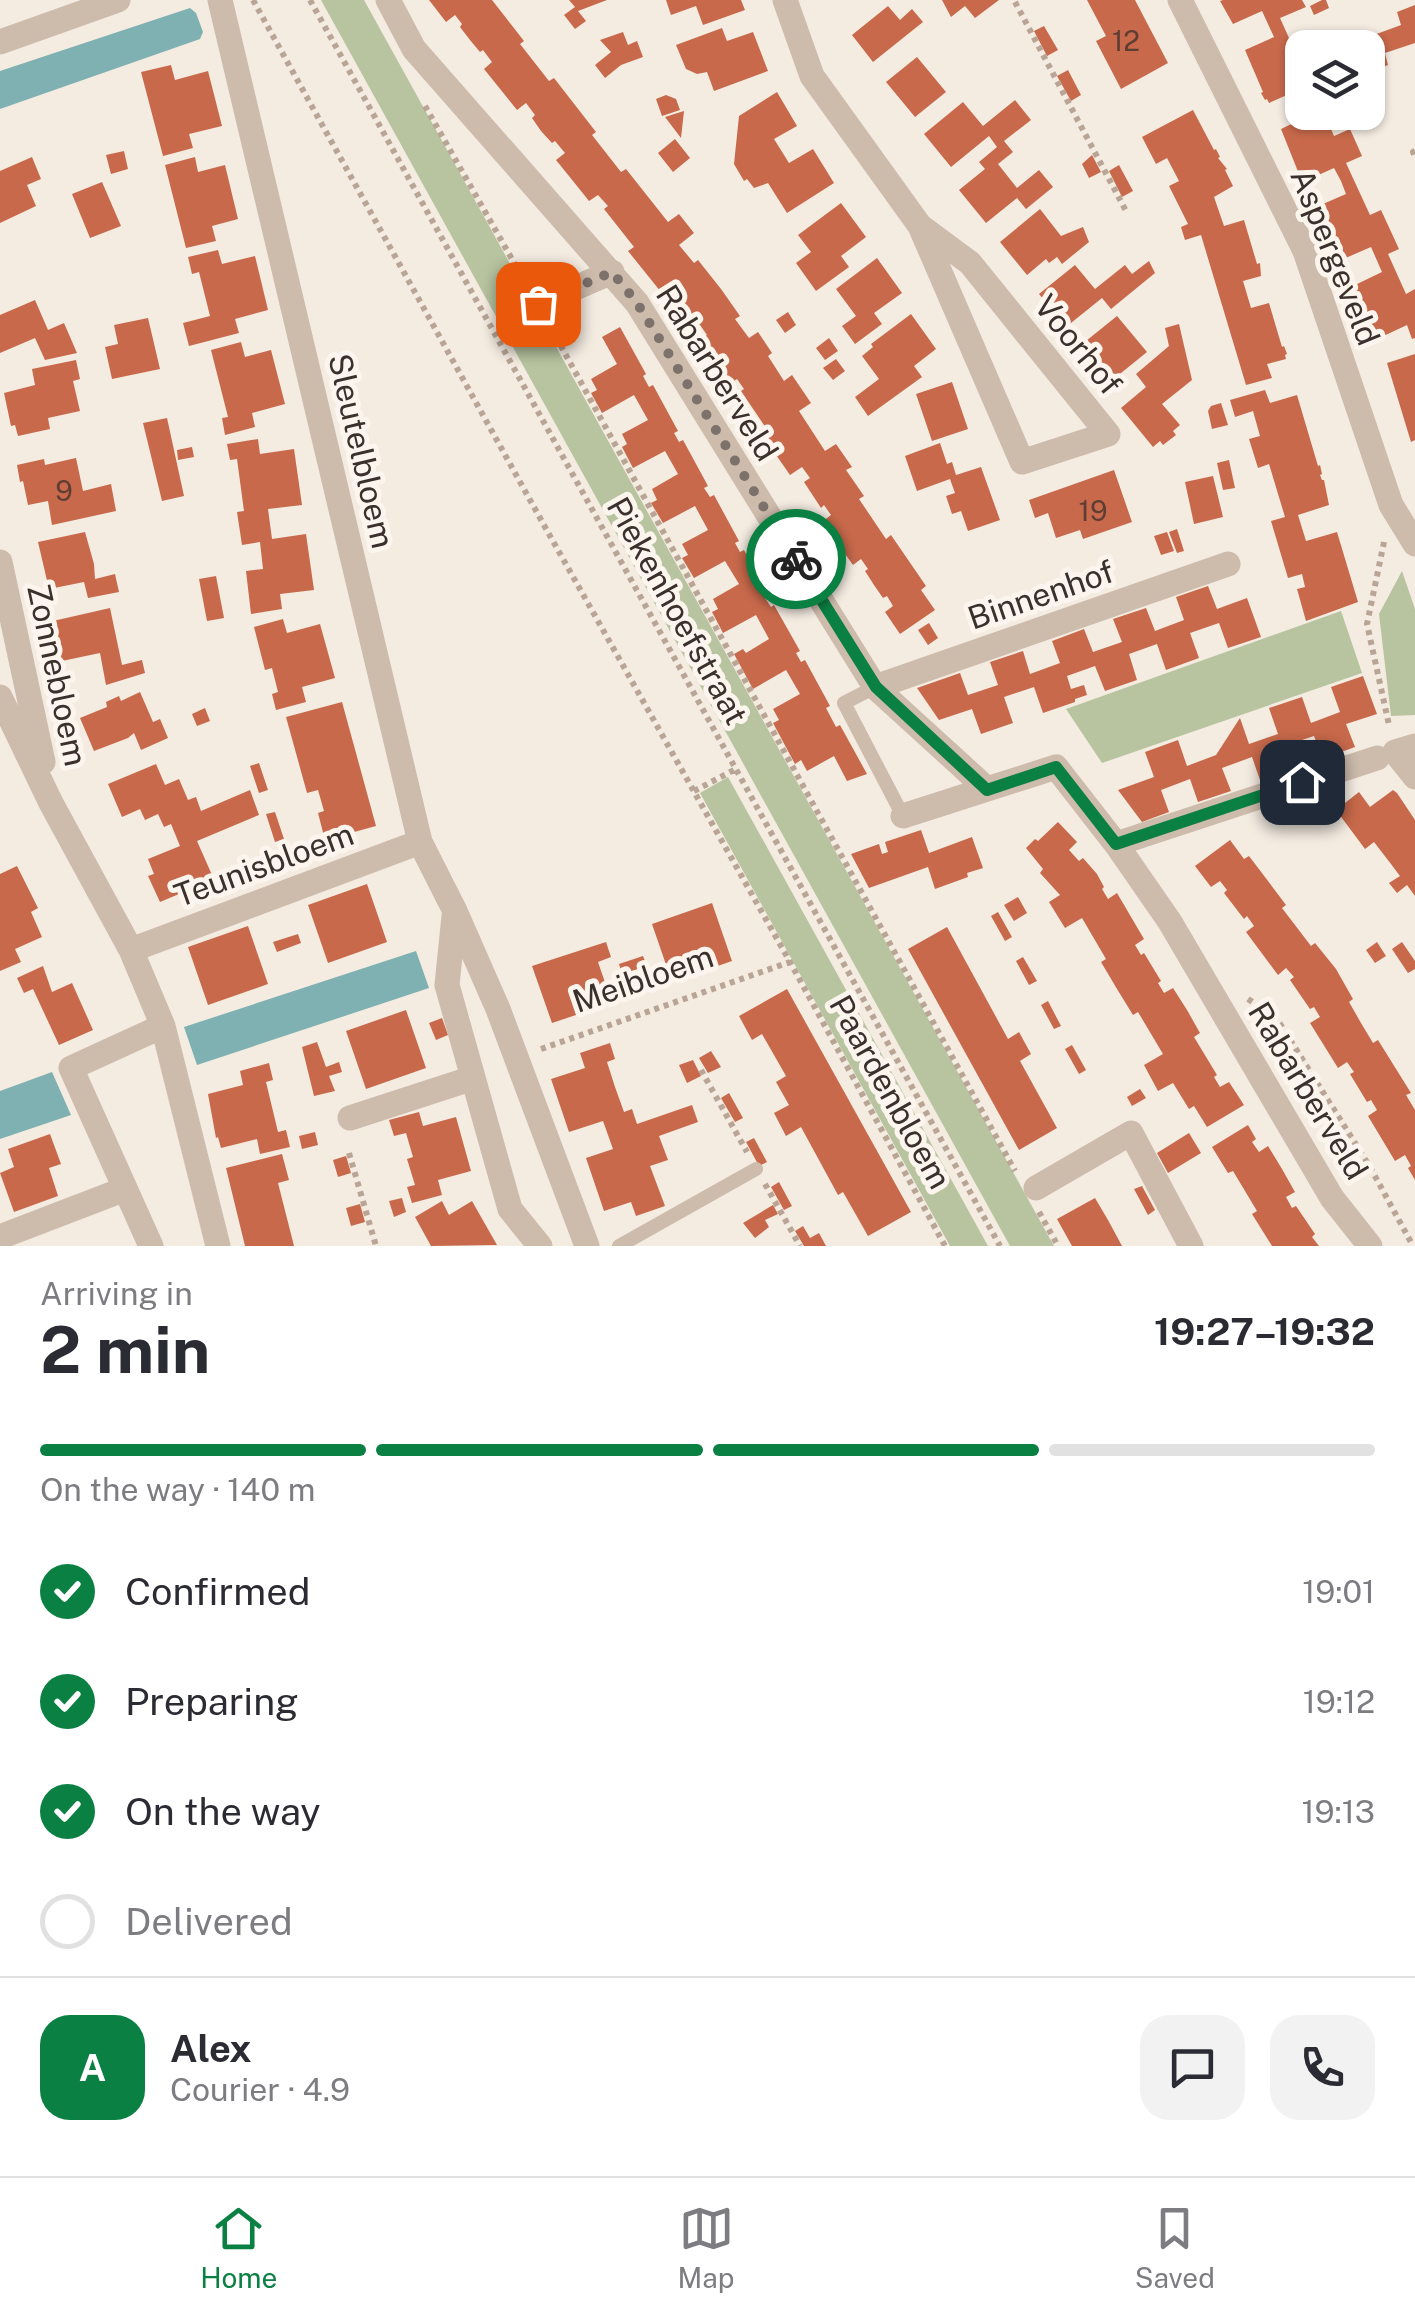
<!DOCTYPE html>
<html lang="en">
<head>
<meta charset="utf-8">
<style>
  :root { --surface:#fff; --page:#f2f2f3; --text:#2b2b33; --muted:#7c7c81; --line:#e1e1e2; --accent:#0b8043 }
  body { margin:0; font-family:"Public Sans",sans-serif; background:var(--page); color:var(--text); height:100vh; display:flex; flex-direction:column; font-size:38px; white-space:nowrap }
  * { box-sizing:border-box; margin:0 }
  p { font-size:32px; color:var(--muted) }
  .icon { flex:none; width:55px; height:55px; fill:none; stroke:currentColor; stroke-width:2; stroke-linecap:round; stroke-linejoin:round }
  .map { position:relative; height:1246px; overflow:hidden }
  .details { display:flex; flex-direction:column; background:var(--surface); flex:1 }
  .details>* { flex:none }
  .controls { position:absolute; left:1285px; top:30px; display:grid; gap:20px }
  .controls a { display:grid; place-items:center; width:100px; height:100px; border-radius:20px; background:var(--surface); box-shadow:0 2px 8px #0004; font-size:50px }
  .pin { position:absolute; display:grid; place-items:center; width:85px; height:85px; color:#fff; margin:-42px; border-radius:20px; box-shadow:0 5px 15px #0006 }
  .courier { position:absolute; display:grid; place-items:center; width:100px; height:100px; margin:-50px; border:8px solid #0b8043; border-radius:50%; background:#fff; color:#222; box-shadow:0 2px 12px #0007 }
  .overview em { font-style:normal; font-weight:700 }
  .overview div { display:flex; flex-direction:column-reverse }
  .overview { display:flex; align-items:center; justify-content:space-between; height:170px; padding:0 40px }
  h1 { font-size:65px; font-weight:700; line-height:75px }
  .bar { display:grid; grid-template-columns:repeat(4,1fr); gap:15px 10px; align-content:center; height:120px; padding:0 40px }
  .bar i { height:12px; border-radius:8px; background:var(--line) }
  .bar .selected { background:var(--accent) }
  .bar p { grid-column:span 4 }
  .line { display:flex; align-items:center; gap:25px; padding:0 40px; border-top:2px solid var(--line) }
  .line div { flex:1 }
  .round { display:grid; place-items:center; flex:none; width:105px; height:105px; border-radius:30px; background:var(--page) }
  ol { padding:0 40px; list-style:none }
  li { display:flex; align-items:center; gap:30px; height:110px }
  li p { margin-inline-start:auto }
  li .icon { padding:10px; border-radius:50%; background:var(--accent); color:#fff; stroke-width:4 }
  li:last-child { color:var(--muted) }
  li i { width:55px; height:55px; border:5px solid var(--line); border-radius:50% }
  .tab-bar { display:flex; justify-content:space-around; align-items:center; height:140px; border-top:2px solid var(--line); background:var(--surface); font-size:28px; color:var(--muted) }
  .tab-bar a { display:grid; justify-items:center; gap:5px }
  .tab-bar .selected { color:var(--accent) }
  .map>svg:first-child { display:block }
  .green { fill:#b8c4a0 }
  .water { fill:#7fb0b2 }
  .building { fill:#c8694b }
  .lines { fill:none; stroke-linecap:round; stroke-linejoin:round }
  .path { stroke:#b9a596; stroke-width:6; stroke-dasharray:5 5; stroke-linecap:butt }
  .lane { stroke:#cdbbac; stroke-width:14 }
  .street { stroke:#cdbbac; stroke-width:25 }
  .done { stroke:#7c716b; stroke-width:10; stroke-dasharray:0 18 }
  .route { stroke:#0b8043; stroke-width:12 }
  .labels { text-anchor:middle; stroke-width:10; stroke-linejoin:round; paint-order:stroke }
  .number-label { font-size:28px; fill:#5e3e33 }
  .street-label { font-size:32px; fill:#3b302b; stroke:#fbf5ee }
</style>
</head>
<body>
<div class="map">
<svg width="1415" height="1246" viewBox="0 0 1415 1246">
  <rect width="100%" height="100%" fill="#f4ebe1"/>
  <!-- green -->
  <path class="green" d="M321,0H364L1054,1246H1010Z
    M1402,571L1415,609V715L1391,716L1379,614Z
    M1341,611L1362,673L1102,763L1066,709Z
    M728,777L988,1246H950L700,793Z"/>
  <!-- water -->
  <path class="water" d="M190,8L196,13L203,32L200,39L0,109V71Z
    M416,951L429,988L197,1065L184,1027Z
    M52,1072L71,1115L0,1139V1091Z"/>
  <!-- building -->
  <path class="building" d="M429,0H492L524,41L520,44L549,81L554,78L596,132L592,135L621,172L626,169L668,222L679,214L694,233L679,245L694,263L698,260L721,289L740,316L735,319L749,338L758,332L772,353L768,356L784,381L792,375L811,403L799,411L825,451L836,444L852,467L846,470L864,496L859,499L886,539L891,535L926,586L921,590L935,610L900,634L885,612L893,606L887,596L883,598L874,585L865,571L868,569L861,559L853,565L822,522L831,515L824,505L821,508L804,482L810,478L802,467L790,475L760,432L766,428L741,391L744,389L737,379L728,385L698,341L707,335L700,325L697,328L677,300L679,298L670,286L661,292L628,251L634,247L604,209L608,206L598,195L589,201L573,181L556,160L565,153L555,141L552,143L541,131L532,118L535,115L526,103L517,110L484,69L492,62L483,50L480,52L470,40L460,27L462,24L455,15L446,22Z
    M569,0H607L578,11L586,21L575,29L564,15L575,7Z
    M666,0H741L745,10L703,25L696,6L671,15Z
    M942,0H999L975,18L965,6L951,17Z
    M1087,0H1135L1168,63L1121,89L1096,41L1106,36Z
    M1223,0H1302L1306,7L1280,18L1298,58L1302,56V99L1298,90L1269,103L1267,99L1265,100L1261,93L1263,92L1245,50L1274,37L1262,11L1233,24L1220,1Z
    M1322,0H1326L1329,8L1314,15L1310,6Z
    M1415,5V43L1385,53L1388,65L1375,70L1363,39L1401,25L1397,12Z
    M888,6L900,20L912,9L923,22L873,62L852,35Z
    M1044,26L1058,50L1047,56L1034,31Z
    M722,28L727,41L753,32L768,71L714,91L707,72L697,74L686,69L676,45Z
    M623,32L628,45L637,41L643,57L621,65L605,78L595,65L611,52L600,40Z
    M917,57L946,92L915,117L886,82Z
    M171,65L175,80L208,71L222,126L189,134L193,148L163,156L141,72Z
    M1068,70L1081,95L1071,101L1057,76Z
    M777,92L797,126L774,139L789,163L813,149L834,183L787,213L768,183L754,188L747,179L744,181L734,164L739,116Z
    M666,95L676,99L680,110L662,116L656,99Z
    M1015,100L1031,120L1004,141L1013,152L998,164L1017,188L1039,170L1053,187L1026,209L1017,198L986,223L959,190L985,169L979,162L997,147L989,136L951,167L924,134L963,102L983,126Z
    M1193,110L1214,150L1216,149L1220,157L1218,158L1227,169L1225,170L1233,186L1214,197L1224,226L1244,220L1257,264L1260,263L1261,276L1243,281L1251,308L1269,303L1282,347L1284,346L1287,354L1285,355L1286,359L1267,364L1272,378L1246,385L1201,235L1185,240L1181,227L1188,224L1169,186L1179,181L1167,158L1156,164L1142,137Z
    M684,111L681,138L665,117Z
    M1309,112H1324L1334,136L1350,129L1362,156L1346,163L1370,215L1381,210L1399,249L1388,254L1406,294L1415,289V338L1412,339L1407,325L1377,339L1376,335L1374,336L1353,286L1382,272L1371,247L1341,260L1322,219L1320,220L1316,207L1346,194L1341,181L1334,168L1305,181L1303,178L1301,179L1281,129L1310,115Z
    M675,139L690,158L673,172L658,153Z
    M124,151L128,169L111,174L106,155Z
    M1092,155L1101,172L1089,178L1082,164Z
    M32,157L41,179L27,185L36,206L0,223V171Z
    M195,157L198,172L225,165L238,219L212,226L216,241L186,248L165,165Z
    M1119,165L1133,191L1122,197L1109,171Z
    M102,182L121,226L90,238L72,194Z
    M841,203L866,237L841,256L849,267L816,291L796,263L811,252L798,235Z
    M1040,209L1061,236L1083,227L1089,242L1062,264L1057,257L1049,263L1046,259L1027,275L1000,242Z
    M218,250L222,264L255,256L268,310L235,319L239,333L189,346L183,323L210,316L199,272L192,274L188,257Z
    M877,258L902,293L874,313L882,324L855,344L842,326L856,316L836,289Z
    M1149,261L1155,273L1111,309L1102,298L1066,327L1039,294L1075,265L1095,289L1125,265L1132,274Z
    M35,300L48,330L64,323L77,353L45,360L35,338L0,353V315Z
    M788,312L796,325L785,333L776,320Z
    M911,314L936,349L914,366L922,377L868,416L855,397L879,379L862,356L873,347L871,344Z
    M1117,316L1147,352L1110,382L1081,345Z
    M148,318L160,369L112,379L105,347L118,344L114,325Z
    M1179,324L1192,380L1162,404L1180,425L1173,431L1176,435L1163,445L1160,441L1153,447L1121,408L1146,387L1136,374L1169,346L1165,328Z
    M620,327L646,374L643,376L649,387L653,385L678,431L674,433L679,442L683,440L708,486L704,488L710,497L714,495L739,541L735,543L740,552L744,550L769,596L765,598L771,607L774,605L800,651L796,653L801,662L805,660L830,706L826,708L836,727L840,725L867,774L847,781L834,756L807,771L801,760L795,764L773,723L779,720L773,709L800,694L786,670L753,689L734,654L743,649L746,653L769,639L756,615L723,633L712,612L718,609L713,599L739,584L725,561L694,578L682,558L688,555L682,544L708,530L695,506L663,523L651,503L657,500L652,489L678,474L665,451L633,468L622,447L627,444L622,434L648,420L634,395L602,413L591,393L597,390L591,379L617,364L602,337Z
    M829,338L838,351L825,360L816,348Z
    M241,342L245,357L271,350L285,404L252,413L255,427L225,435L222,418L228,417L211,350Z
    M1415,354V440L1411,442L1387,363Z
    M836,359L845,371L833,380L823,368Z
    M76,360L80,379L73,381L80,411L48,418L50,429L18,436L15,425L11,426L4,393L35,385L32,369Z
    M952,382L968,429L932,441L916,394Z
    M1265,390L1270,403L1297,395L1318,466L1320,465L1322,474L1320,475L1322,480H1324L1329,505L1298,515L1306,541L1337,532L1358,602L1306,621L1297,589L1305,587L1302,574L1288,578L1271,521L1285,517L1269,464L1258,468L1249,439L1260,436L1253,411L1235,417L1230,400Z
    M1221,403L1228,425L1212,429L1208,411L1211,406Z
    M167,418L184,496L162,501L143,423Z
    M258,439L260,454L294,449L302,505L268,509L272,539L306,534L314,590L280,594L282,609L251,614L246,571L263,569L260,542L242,545L237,512L244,511L237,459L230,460L227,444Z
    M940,443L947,464L952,462L956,475L981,467L1000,520L968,531L961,511L952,514L946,496L955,493L950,479L917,491L905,456Z
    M192,447L194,457L178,460L177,450Z
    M76,458L83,491L111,484L116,511L52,525L48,501L28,505L23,481L20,482L17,465L44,459L45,465Z
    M1229,460L1235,488L1223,490L1217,463Z
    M1114,470L1132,522L1083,539L1080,530L1056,538L1048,513L1035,518L1029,500Z
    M1213,476L1223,517L1194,524L1185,482Z
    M1177,529L1184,551L1177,553L1169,532Z
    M85,532L94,564L95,579L115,574L119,592L88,598L84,582L49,589L38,542Z
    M1167,532L1174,551L1161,555L1154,536Z
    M216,576L224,618L207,621L199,579Z
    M1208,586L1217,609L1247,598L1261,637L1228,648L1219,623L1190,633L1199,658L1166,670L1157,644L1129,654L1137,680L1105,691L1095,666L1067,676L1071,689L1084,685L1087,695L1075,699V702L1043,713L1034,687L1004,697L1013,723L981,734L972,709L939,720L917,688L960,673L968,695L998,685L990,662L1023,651L1030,674L1060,663L1052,641L1084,629L1093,652L1122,642L1113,619L1146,608L1155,631L1184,620L1176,597Z
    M1021,596L1026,609L1009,615L1005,602Z
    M110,608L122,665L142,660L145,673L106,685L100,653L62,661L53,621Z
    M283,619L287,633L320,624L335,678L302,687L306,702L276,710L272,694L278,692L272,668L265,670L254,627Z
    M929,623L938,638L928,645L918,630Z
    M1363,676L1377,714L1346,724L1355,747L1322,759L1314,736L1284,746L1293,769L1260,780L1252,757L1222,768L1231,791L1198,802L1190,779L1161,790L1169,812L1142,822L1118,790L1154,777L1145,752L1178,740L1187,766L1216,755L1240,718L1249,744L1278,734L1269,708L1302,697L1311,723L1340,712L1331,687Z
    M140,692L153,722L160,719L168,738L141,750L134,733L128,738L94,751L80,718L107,707L106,702L119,696L121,701Z
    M342,702L376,826L325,840L318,813L324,811L318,790L307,793L286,717Z
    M205,708L210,721L197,726L192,714Z
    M259,763L268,790L259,793L250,766Z
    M156,764L165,785L179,779L188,800L196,797L201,811L250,790L259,815L197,841L212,875L196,881L198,886L160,902L148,876L154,874L148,859L180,846L171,824L164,827L158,814L145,820L140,809L122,817L108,784Z
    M1393,790L1397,793L1415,820V896L1407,885L1397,893L1389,883L1400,876L1391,864L1374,842L1365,849L1336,810L1359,792L1370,807Z
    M275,812L284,839L275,842L266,814Z
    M1058,822L1077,842L1069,850L1079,861L1083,858L1097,874L1104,887L1102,889L1108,899L1117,893L1144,939L1135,945L1141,955L1144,953L1161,981L1158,983L1164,993L1173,988L1187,1010L1200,1033L1194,1037L1217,1075L1214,1077L1220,1087L1229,1082L1244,1105L1207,1127L1194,1106L1189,1109L1173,1083L1158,1091L1144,1065L1163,1054L1138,1012L1133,1015L1117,989L1101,962L1106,959L1082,918L1065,928L1049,902L1060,895L1040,873L1043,869L1026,848L1035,839L1038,841Z
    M921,830L929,853L972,837L983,868L967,873L968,877L935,889L928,867L869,888L851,854L879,844L882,854L888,852L885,842Z
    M1230,840L1244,859L1249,856L1268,881L1286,905L1282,908L1311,946L1315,943L1336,969L1353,999L1349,1002L1361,1023L1373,1043L1378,1040L1411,1093L1406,1095L1415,1110V1180L1408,1168L1411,1166L1405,1155L1395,1161L1368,1116L1377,1110L1371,1100L1367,1102L1350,1074L1354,1072L1347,1062L1338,1068L1310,1023L1320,1017L1314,1007L1310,1009L1290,980L1294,977L1286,968L1278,975L1246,932L1254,926L1247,916L1244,919L1224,893L1227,890L1220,881L1211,887L1195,866Z
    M17,866L38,908L31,912L42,937L15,949L21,962L0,971V874Z
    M367,884L387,942L328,963L308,905Z
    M1018,897L1027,913L1014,921L1004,905Z
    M712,903L732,961L672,982L652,924Z
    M998,912L1012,937L1005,941L991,916Z
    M248,926L268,984L208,1005L188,947Z
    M947,927L1008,1039L1019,1032L1031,1054L1020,1061L1057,1128L1019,1150L908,949Z
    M298,934L301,943L277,952L273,942Z
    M606,942L611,957L598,962L612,1003L552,1023L532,966Z
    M1377,942L1386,956L1375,963L1366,950Z
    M1402,942L1415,961V969L1408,973L1392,949Z
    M643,956L647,966L622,974L619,964Z
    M1023,957L1037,981L1029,985L1016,961Z
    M43,966L52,992L72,983L93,1030L59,1045L33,989L24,993L17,978Z
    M787,989L911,1212L868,1236L843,1192L838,1195L801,1127L786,1136L774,1113L789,1105L776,1082L786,1076L762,1034L752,1040L739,1016Z
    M1048,1001L1061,1026L1054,1029L1041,1005Z
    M406,1010L426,1068L366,1089L346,1031Z
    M442,1018L448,1035L436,1040L429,1023Z
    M317,1042L326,1067L339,1062L342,1072L329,1076L335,1091L314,1096L302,1047Z
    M610,1043L615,1059L607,1062L615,1087L624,1112L632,1109L637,1124L692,1105L698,1122L659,1136L668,1160L650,1166L665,1206L636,1216L631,1202L604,1211L586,1158L613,1149L603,1121L569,1132L551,1079L585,1068L580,1053Z
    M1072,1045L1086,1070L1079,1074L1065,1049Z
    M711,1051L721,1067L708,1073L699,1058Z
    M693,1060L701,1076L687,1083L679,1065Z
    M269,1063L273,1080L266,1082L278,1132L286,1130L290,1147L260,1154L257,1139L221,1148L218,1137L216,1138L208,1094L243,1085L240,1071Z
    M1140,1089L1146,1098L1132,1106L1127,1097Z
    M729,1093L743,1118L735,1122L721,1098Z
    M419,1112L423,1126L456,1117L471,1171L438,1180L442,1195L412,1203L407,1187L415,1185L407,1159L413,1157L406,1133L394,1136L389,1120Z
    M1248,1125L1256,1139L1252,1142L1259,1152L1268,1146L1282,1169L1295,1192L1286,1197L1292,1208L1296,1206L1315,1234L1312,1237L1319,1246H1272L1252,1214L1257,1211L1233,1171L1228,1173L1212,1147Z
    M315,1132L318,1145L302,1149L299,1136Z
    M1189,1133L1201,1153L1168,1173L1157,1153Z
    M50,1134L61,1164L49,1168L58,1196L14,1212L0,1173L14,1167L8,1149Z
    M754,1138L767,1162L759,1166L746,1142Z
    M282,1154L289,1180L278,1183L294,1246H245L226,1168Z
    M346,1156L351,1173L338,1177L333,1160Z
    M779,1182L792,1206L784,1210L771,1187Z
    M1142,1186L1155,1210L1148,1215L1134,1189Z
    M402,1198L406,1212L394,1217L389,1201Z
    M1095,1198L1108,1220L1122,1246H1072L1057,1219Z
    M442,1201L449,1215L472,1201L497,1245L431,1246L415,1217Z
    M360,1204L365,1222L351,1226L346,1208Z
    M773,1205L778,1214L765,1220L769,1227L755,1238L743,1223Z
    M803,1226L810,1238L819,1233L826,1246H804L795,1231Z"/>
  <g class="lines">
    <!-- path -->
    <path class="path" d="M253,0L545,527L790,962L945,1246
      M310,0L1000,1246
      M1015,2L1126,211
      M425,106L525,282
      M1415,151L1413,152L1415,157
      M551,328L1015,1171
      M1384,542L1367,624L1389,725
      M694,791L736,769
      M1248,999L1277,1019L1370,1167L1413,1246
      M541,1049L790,962
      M701,1070L747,1152
      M349,1153L376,1246
      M765,1184L800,1246
      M1039,1212L1058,1246"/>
    <!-- lane -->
    <path class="lane" d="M875,687L844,703L903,816
      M619,1246L756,1169"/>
    <!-- street -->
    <path class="street" d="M220,0L420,842L455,911L498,1009L587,1246
      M388,0L414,49L637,303L875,687L987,789
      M785,0L812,76L920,226L1022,462L1108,434L970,263L920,226
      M1180,0L1305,251L1391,505L1415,544
      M0,42L118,0
      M538,304L612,272
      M0,562L43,762
      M875,687L1228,564
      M0,697L51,803L131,950L163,1026L218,1246
      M1415,746L1395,752L1415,777
      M903,816L1056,767L1116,844L1170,922L1332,1198L1370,1246
      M1116,844L1377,758
      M454,916L447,985L510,1209L540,1246
      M131,950L420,842
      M350,1118L473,1078
      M1036,1188L1131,1133L1191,1246
      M0,1237L125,1189
      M151,1246L71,1068L163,1026"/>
  </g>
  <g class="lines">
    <!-- done -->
    <path class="done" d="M538,304L612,272L637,303L796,559"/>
    <!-- route -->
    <path class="route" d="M796,559L876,687L987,790L1056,767L1116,844L1302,782"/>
  </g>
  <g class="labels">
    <!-- number labels -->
    <g class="number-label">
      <text x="1126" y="51">12</text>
      <text x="64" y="501">9</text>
      <text x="1093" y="521">19</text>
    </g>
    <!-- street labels -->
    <g class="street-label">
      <text transform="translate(1335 257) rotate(68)" y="11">Aspergeveld</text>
      <text transform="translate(1078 345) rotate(51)" y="11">Voorhof</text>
      <text transform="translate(717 373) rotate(58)" y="11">Rabarberveld</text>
      <text transform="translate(361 451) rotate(77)" y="11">Sleutelbloem</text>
      <text transform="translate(1041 595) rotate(-19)" y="11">Binnenhof</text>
      <text transform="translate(677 611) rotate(61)" y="11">Piekenhoefstraat</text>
      <text transform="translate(57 675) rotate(78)" y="11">Zonnebloem</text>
      <text transform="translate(264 865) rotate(-20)" y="11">Teunisbloem</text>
      <text transform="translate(643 979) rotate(-19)" y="11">Meibloem</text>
      <text transform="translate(1308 1091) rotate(59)" y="11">Rabarberveld</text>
      <text transform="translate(890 1092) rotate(61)" y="11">Paardenbloem</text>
    </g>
  </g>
</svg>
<div class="controls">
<a><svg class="icon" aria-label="layers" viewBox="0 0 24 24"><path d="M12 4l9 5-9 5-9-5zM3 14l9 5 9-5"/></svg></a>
</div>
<div class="pin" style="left:538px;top:304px;background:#ea580c"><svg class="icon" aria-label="bag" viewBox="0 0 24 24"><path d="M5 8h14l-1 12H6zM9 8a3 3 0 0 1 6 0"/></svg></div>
<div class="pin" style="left:1302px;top:782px;background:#1f2937"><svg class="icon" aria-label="home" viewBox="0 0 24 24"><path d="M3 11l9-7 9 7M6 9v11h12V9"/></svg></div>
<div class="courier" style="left:796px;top:559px"><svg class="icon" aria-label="bike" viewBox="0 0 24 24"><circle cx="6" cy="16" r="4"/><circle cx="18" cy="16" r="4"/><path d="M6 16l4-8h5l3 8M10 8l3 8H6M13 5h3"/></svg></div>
</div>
<section class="details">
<div class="overview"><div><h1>2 min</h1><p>Arriving in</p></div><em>19:27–19:32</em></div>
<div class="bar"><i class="selected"></i><i class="selected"></i><i class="selected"></i><i></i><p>On the way · 140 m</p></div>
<ol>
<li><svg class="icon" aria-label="check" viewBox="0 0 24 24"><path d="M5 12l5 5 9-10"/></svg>Confirmed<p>19:01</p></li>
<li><svg class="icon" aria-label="check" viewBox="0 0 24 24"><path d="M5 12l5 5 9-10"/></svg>Preparing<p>19:12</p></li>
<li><svg class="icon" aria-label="check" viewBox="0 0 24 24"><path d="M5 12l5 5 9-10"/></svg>On the way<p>19:13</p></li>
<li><i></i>Delivered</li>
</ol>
<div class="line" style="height:180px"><b class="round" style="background:var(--accent);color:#fff">A</b><div><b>Alex</b><p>Courier · 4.9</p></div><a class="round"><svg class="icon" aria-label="chat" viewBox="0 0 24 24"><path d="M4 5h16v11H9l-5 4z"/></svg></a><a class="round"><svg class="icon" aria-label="phone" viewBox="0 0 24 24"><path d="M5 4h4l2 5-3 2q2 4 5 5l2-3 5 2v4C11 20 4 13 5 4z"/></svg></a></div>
</section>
<nav class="tab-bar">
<a class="selected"><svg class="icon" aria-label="home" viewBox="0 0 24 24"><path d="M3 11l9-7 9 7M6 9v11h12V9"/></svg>Home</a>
<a><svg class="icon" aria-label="map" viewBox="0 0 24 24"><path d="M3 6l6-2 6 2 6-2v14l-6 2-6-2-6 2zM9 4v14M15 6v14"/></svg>Map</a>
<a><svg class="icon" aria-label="saved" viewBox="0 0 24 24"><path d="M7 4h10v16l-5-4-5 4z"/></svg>Saved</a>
</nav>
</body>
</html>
